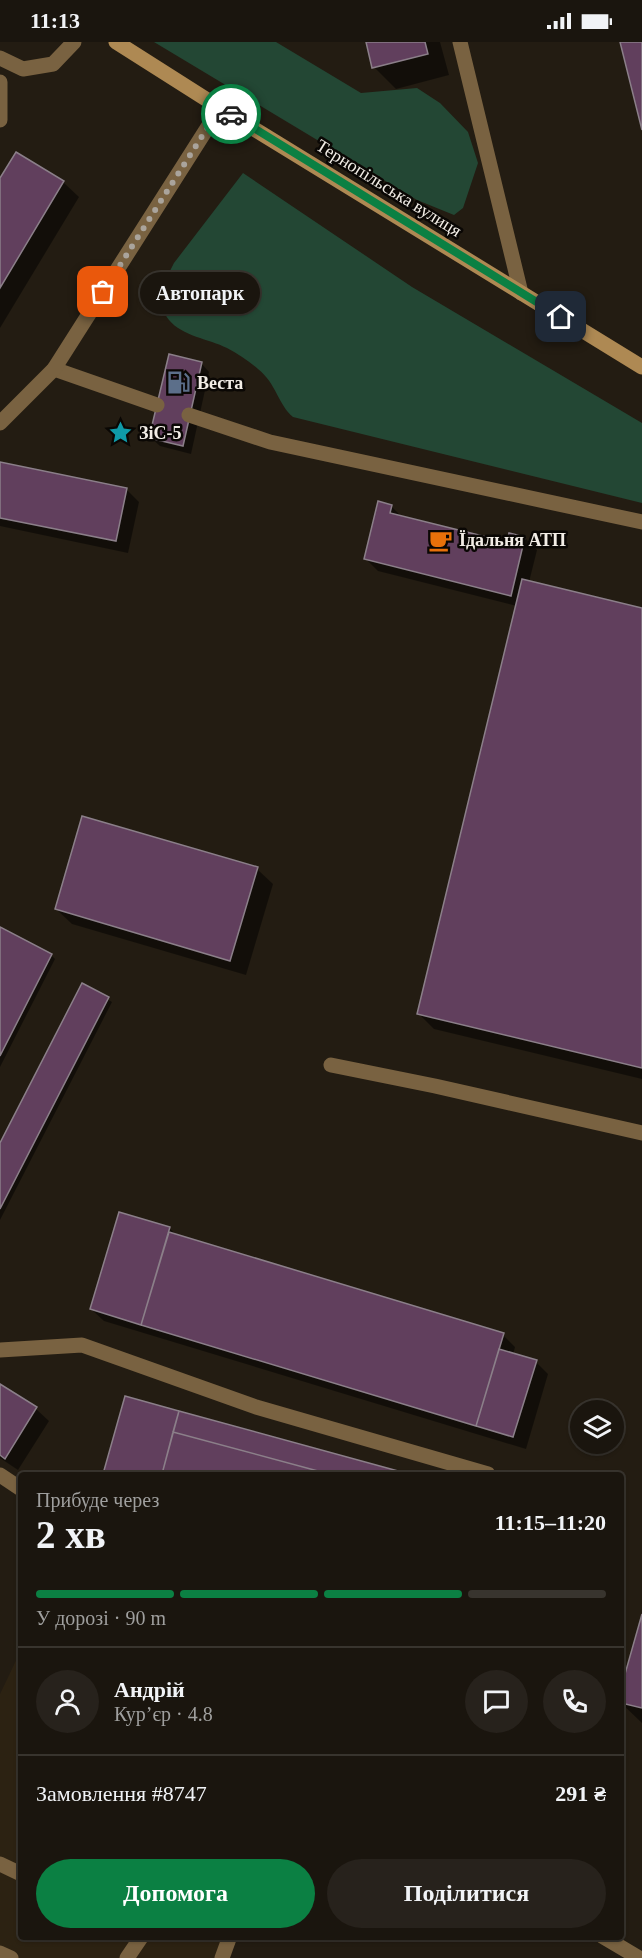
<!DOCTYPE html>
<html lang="uk">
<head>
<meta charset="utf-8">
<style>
  :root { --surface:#1a150e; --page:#27221c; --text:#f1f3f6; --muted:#9f9f9e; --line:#38342e; --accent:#0b8043 }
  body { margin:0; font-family:"Times New Roman",serif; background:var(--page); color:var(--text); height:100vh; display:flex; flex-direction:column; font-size:22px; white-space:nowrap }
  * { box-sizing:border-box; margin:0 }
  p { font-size:20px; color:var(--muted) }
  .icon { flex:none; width:33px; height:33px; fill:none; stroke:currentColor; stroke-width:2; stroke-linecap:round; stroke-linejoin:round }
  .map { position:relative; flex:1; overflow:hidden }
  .details { position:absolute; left:18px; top:1430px; width:606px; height:468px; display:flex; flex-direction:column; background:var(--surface); border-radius:6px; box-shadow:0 2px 4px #0004,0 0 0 2px var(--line) }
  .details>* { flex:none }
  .buttons { position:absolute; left:570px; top:1358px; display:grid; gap:12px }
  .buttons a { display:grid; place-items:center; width:54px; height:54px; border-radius:50%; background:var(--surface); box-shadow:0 2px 4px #0004,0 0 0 2px var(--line); font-size:30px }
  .pin { position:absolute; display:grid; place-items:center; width:51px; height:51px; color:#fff; margin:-26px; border-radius:12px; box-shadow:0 3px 9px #0006 }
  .courier { position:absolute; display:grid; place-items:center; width:60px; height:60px; margin:-30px; border:4px solid #0b8043; border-radius:50%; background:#fff; color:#222; box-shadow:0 2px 8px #0007 }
  .bubble { position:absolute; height:42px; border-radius:21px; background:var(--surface); box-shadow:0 2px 4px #0004,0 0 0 2px var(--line); font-size:20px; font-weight:700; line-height:42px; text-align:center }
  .summary em { font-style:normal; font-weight:700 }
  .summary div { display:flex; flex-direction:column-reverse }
  .summary { display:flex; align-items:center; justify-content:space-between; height:102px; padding:0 18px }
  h1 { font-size:39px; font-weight:700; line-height:45px }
  .bar { display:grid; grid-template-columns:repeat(4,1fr); gap:9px 6px; align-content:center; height:72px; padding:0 18px }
  .bar i { height:8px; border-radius:4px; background:var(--line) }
  .bar .selected { background:var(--accent) }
  .bar p { grid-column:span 4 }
  .line { display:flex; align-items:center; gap:15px; padding:0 18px; border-top:2px solid var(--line) }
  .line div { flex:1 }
  .round { display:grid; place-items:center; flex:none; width:63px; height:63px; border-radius:32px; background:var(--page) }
  .primary-button { display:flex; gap:12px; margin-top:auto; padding:12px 18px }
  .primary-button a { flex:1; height:69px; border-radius:36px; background:var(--accent); color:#fff; font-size:24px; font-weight:700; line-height:69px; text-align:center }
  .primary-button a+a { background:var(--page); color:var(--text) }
  .status { display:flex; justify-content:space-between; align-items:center; height:42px; padding:0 30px; background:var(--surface); direction:ltr }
  .status svg { height:16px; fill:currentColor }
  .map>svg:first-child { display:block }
  .built { fill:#2c2212 }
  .green { fill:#234734 }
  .shadow { fill:#0007 }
  .building { fill:#613f5d; stroke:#8b7f89; stroke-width:1.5 }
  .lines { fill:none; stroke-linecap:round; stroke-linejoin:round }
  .lane { stroke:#796241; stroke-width:15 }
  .street { stroke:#796241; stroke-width:15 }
  .secondary { stroke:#ae8953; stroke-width:15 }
  .done { stroke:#aaa49c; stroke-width:6; stroke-dasharray:0 10.8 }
  .route { stroke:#0b8043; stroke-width:8 }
  .labels { text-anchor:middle; stroke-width:5; stroke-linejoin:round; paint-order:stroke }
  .street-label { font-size:18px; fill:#f2ede6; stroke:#0a0704 }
  .poi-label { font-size:18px; font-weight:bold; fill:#f2ede6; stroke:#0a0704; text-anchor:start }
</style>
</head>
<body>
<div class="status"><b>11:13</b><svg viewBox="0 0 49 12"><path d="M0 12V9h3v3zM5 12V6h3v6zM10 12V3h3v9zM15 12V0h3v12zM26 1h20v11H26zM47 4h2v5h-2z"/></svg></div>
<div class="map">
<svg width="642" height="1916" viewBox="0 0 642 1916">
  <rect width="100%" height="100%" fill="#231c12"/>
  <!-- built -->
  <path class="built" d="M21,1608V1894L230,1895L222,1916H0V1652Z"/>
  <!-- green -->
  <path class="green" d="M154,0H276L361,51L417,46L440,61L468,90L478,121L463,166L454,173L417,158Z
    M243,131L412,245L642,381V461L293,375C279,364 276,341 258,327C249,319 238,312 227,306C209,297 182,294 169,278C155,262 166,236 174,221Z"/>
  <!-- shadow -->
  <path class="shadow" d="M367,0H440L449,33L396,47L374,25Z
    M16,112L63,140L79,155L0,286V139Z
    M201,321L209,330L191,412L160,404L151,396Z
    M0,421L127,448L139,460L128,511L0,484Z
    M391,464L402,475L508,502L525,496L537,508L529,540L642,567V1037L434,987L418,971L517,564L378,529L366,517Z
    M257,827L273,842L246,933L72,882L56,867Z
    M0,887L51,913L55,917L0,1025Z
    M83,943L112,960L0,1178V1104Z
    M120,1171L170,1187L178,1194L503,1293L515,1305L513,1313L536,1320L548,1332L526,1407L104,1279L91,1267Z
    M0,1344L36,1367L49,1379L18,1428L0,1416Z
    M126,1356L403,1432H105Z
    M642,1578V1681L621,1661V1651Z"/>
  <!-- building -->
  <path class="building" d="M366,0H425L428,12L372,26Z
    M620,0H642V88Z
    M16,110L64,139L0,246V136Z
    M169,312L202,320L183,404L149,396Z
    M0,420L127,446L116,499L0,476Z
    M378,459L392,463L390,471L507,500L509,491L525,495L511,554L364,517Z
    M522,537L642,566V1026L417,972Z
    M82,774L258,825L230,919L55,867Z
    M0,885L52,912L0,1014Z
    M82,941L109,955L0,1167V1101Z
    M119,1170L170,1185L141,1283L90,1267Z
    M169,1190L504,1291L476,1384L141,1283Z
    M499,1307L537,1318L513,1395L476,1384Z
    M0,1342L37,1365L5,1417L0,1413Z
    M125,1354L179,1369L162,1432H103Z
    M179,1369L409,1432H329L173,1390Z
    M173,1390L329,1432H162Z
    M642,1572V1666L621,1661V1646Z"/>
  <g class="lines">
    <!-- lane -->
    <path class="lane" d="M460,0L521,251
      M0,16L23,27L53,22L74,0
      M0,40V78
      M54,327L157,363
      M189,373L270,400L642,480
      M331,1023L435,1044L642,1091
      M0,1308L82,1303L256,1365L488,1432
      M0,1433L21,1447
      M0,1822L21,1832
      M602,1894L639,1916
      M0,1911L11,1916
      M127,1916L142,1894
      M222,1916L230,1894"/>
    <!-- street -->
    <path class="street" d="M0,381L54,327L220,66"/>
    <!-- secondary -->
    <path class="secondary" d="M116,0L220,66L642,325"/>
  </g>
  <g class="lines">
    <!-- done -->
    <path class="done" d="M103,250L220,66L231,72"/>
    <!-- route -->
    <path class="route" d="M231,72L561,275"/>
  </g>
  <!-- icons -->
  <defs>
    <symbol id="fuel-bare" viewBox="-9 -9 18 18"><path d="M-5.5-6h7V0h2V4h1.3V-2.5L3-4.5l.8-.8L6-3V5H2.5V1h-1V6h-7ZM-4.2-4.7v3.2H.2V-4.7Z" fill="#5c6f8a" stroke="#0a0704" stroke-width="2.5" paint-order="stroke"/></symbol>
    <symbol id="sight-bare" viewBox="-9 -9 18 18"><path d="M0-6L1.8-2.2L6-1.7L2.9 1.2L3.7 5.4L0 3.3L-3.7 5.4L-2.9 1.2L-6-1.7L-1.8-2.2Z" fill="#0f9aa8" stroke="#0a0704" stroke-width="2.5" paint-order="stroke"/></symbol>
    <symbol id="cafe-bare" viewBox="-9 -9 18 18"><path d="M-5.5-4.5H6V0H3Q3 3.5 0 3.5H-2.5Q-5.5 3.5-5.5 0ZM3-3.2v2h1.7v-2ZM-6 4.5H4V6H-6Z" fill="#e8710a" stroke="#0a0704" stroke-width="2.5" paint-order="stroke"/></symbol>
  </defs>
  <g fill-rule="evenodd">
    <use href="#fuel-bare" x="162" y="324" width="33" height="33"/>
    <use href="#sight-bare" x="104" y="374" width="33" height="33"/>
    <use href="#cafe-bare" x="424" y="482" width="33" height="33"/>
  </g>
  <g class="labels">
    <!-- street labels -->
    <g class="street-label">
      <text transform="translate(389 146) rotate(32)" y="6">Тернопільська вулиця</text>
    </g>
    <!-- poi labels -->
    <g class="poi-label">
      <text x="197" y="347">Веста</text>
      <text x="139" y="397">ЗіС-5</text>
      <text x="459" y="504">Їдальня АТП</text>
    </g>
  </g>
</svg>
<div class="buttons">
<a><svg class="icon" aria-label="layers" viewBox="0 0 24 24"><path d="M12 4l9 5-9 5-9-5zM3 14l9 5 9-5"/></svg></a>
</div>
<div class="pin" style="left:103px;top:250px;background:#ea580c"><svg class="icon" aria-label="bag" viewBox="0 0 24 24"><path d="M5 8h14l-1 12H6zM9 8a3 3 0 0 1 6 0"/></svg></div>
<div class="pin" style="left:561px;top:275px;background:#1f2937"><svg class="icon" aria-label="home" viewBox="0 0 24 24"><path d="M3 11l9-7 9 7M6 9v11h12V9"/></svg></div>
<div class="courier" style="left:231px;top:72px"><svg class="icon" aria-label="car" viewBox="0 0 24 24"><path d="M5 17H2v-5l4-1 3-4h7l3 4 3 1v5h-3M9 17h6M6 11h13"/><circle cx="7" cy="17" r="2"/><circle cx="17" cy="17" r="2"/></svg></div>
<div class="bubble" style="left:140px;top:230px;width:120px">Автопарк</div>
<section class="details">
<div class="summary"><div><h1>2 хв</h1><p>Прибуде через</p></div><em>11:15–11:20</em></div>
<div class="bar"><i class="selected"></i><i class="selected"></i><i class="selected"></i><i></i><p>У дорозі · 90 m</p></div>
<div class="line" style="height:108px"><a class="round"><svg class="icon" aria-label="person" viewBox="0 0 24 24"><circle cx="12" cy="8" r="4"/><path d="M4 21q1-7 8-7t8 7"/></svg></a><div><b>Андрій</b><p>Кур’єр · 4.8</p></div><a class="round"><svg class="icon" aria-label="chat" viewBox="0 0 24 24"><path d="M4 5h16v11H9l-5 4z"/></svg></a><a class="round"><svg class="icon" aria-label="phone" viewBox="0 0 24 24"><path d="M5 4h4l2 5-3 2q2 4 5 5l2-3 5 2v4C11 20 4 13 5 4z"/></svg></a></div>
<div class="line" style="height:78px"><div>Замовлення #8747</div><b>291 ₴</b></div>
<div class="primary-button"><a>Допомога</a><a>Поділитися</a></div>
</section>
</div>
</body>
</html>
